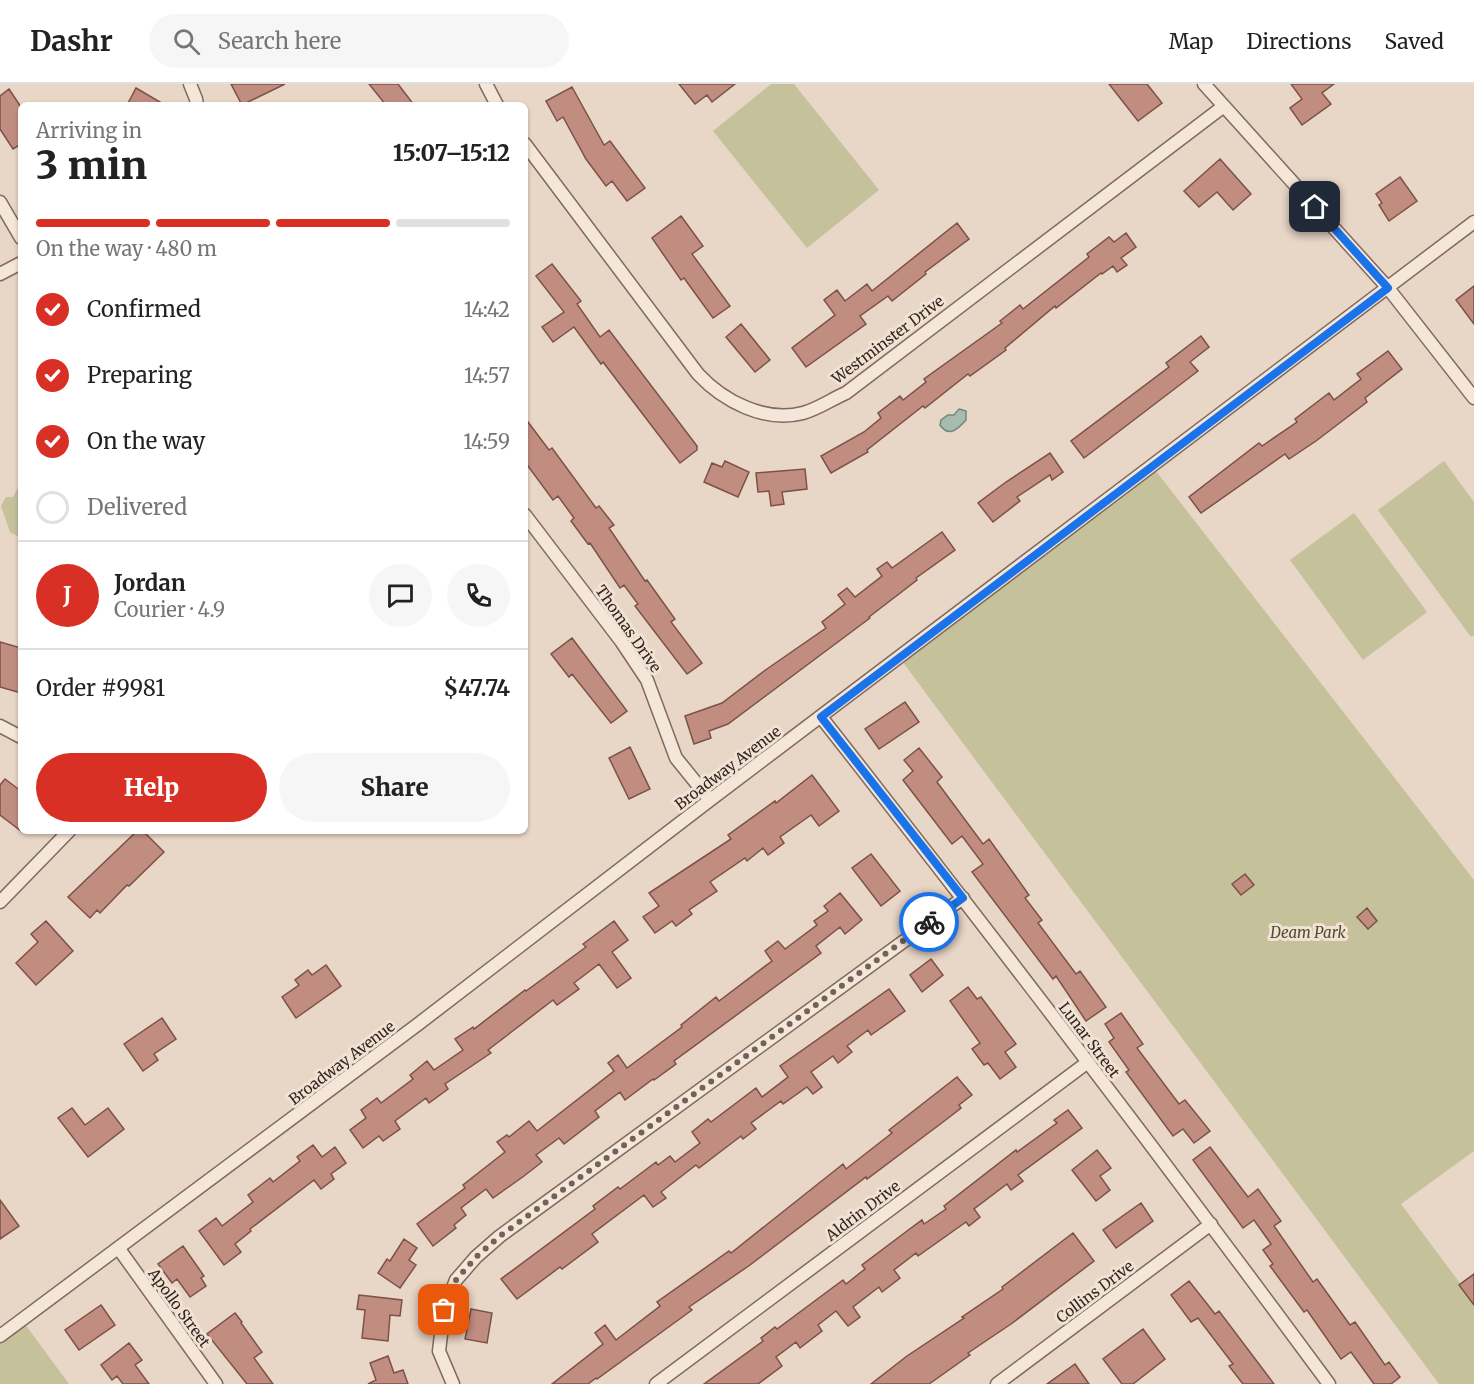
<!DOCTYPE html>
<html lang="en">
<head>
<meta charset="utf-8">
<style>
  :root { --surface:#fff; --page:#f6f6f6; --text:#222; --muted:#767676; --line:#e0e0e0; --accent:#d93025 }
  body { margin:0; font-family:Merriweather,serif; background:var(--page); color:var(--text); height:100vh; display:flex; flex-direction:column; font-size:22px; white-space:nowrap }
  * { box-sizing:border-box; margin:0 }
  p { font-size:20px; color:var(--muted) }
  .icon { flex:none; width:33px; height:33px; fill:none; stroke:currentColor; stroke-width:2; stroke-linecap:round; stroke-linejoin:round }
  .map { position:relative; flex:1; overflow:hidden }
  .sheet { position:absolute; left:18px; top:18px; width:510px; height:732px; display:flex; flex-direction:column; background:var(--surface); border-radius:9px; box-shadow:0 2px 4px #0004 }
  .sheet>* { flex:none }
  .pin { position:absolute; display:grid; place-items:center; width:51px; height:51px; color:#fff; margin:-26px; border-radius:12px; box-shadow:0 3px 9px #0006 }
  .courier { position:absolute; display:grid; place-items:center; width:60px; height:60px; margin:-30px; border:4px solid #1a73e8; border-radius:50%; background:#fff; color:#222; box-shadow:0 2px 8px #0007 }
  .head em { font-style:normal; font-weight:800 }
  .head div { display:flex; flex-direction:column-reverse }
  .head { display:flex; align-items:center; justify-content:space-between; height:102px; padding:0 18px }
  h1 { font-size:39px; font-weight:800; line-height:45px }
  .bar { display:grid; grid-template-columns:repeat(4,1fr); gap:9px 6px; align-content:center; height:72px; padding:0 18px }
  .bar i { height:8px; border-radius:4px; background:var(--line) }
  .bar .on { background:var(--accent) }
  .bar p { grid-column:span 4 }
  .line { display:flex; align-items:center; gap:15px; padding:0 18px; border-top:2px solid var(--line) }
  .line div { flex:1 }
  .round { display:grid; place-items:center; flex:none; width:63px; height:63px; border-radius:32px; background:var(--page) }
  ol { padding:0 18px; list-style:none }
  li { display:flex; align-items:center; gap:18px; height:66px }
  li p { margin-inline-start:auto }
  li .icon { padding:6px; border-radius:50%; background:var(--accent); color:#fff; stroke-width:4 }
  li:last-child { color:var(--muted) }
  li i { width:33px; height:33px; border:3px solid var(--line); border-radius:50% }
  .action { display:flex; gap:12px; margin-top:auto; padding:12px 18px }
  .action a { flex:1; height:69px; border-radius:36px; background:var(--accent); color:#fff; font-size:24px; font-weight:800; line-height:69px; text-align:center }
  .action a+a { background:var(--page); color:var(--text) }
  header { display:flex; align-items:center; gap:36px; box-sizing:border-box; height:84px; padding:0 30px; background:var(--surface); border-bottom:2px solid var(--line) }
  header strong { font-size:28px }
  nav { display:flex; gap:33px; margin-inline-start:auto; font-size:21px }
  .search { width:420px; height:54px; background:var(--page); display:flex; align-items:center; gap:15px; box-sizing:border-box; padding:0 21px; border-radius:33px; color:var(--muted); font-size:22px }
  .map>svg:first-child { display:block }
  .green { fill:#c5c19b }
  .water { fill:#a7bcb1; stroke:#6f897d; stroke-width:1.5 }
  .building { fill:#c18d81; stroke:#7d5147; stroke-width:1.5 }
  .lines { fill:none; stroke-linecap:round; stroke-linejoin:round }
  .street-casing { stroke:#81695e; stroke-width:15 }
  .street { stroke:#f4e6d8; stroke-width:12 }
  .done { stroke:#72635a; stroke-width:6; stroke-dasharray:0 10.8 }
  .route { stroke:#1a73e8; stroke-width:8 }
  .labels { text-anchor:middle; stroke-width:6; stroke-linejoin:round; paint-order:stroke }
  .street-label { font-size:15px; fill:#332520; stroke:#f1e2d4 }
  .park-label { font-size:15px; font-style:italic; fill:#4c4d29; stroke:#f1e2d4 }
</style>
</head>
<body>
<header>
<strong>Dashr</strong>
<div class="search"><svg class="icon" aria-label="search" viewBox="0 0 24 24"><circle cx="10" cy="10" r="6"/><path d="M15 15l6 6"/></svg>Search here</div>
<nav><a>Map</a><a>Directions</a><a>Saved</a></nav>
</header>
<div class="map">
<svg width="1474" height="1300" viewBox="0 0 1474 1300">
  <rect width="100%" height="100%" fill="#e8d6c6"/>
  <!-- green -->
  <path class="green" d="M771,0H794L879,106L807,164L713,47Z
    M1444,377L1474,418V551L1471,553L1378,426Z
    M1152,382L1474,796V1067L1401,1120L1474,1218V1300H1439L899,573Z
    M19,402L21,403V454L10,448L1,422L6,413H13Z
    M1354,429L1427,528L1363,576L1290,476Z
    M22,1236L69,1300H0V1252Z"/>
  <!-- water -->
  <path class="water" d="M959,325L966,327V336C958,345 949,354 940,341L941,336L948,331H954Z"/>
  <!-- building -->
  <path class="building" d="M231,0H285L242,21Z
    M369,0H398L414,21H386Z
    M679,0H735L712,18L707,11L695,20Z
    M1109,0H1147L1162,19L1138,37Z
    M1291,0H1334L1322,9L1331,20L1302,41L1290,24L1302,15Z
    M572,3L604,61L610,57L645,104L627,117L612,97L606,102L586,75L563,33L557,37L546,17Z
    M136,4L165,21H127Z
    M9,5L21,23V60L13,65L0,45V12Z
    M1220,75L1251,110L1233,126L1217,108L1199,123L1184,107Z
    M1400,93L1417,117L1389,137L1379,121L1382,119L1376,110Z
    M681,132L703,162L692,170L730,222L713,234L684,194L681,196L652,154Z
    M957,139L969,155L925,188L926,190L892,217L888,212L860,232L866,240L806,283L792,264L835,231L824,216L837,206L845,217L867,200L872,207Z
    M1126,149L1136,163L1121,174L1127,181L1117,188L1113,182L1102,190L1101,189L1056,224L1055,222L1005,264L1006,266L970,292L968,290L925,324L923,322L867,366L868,368L831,389L821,372L864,348L881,334L878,329L900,312L903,316L926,298L924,295L1002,239L1000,237L1020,221L1023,225L1089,173L1087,170L1109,153L1114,158Z
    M552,180L581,217L577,220L600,253L609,246L697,362V366L680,379L603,278L601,280L574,243L553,258L542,243L564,228L536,192Z
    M1474,202V240L1456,216Z
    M741,240L770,276L755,288L726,253Z
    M1201,252L1209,263L1190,278L1198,287L1084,374L1071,357L1169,283L1166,279Z
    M1388,267L1402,285L1365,314L1367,318L1316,357L1289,375L1285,370L1201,429L1189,413L1259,359L1262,362L1297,338L1295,335L1329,309L1334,316L1361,295L1357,290Z
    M525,334L549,366L552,364L596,424L599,422L614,441L609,444L645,497L647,496L675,535L671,538L702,579L687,590L635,522L638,520L624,501L620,504L590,459L588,460L571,437L574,434L558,412L553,416L525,378Z
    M1050,369L1063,388L1052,396L1050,391L1017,413L1020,417L993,438L978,419L1006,398Z
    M725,377L749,388L738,413L704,398L712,379L722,383Z
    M805,385L807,405L782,408L784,420L771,422L769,407L758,408L756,389Z
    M942,448L955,466L916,494L917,496L869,533L870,534L728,640L709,647L711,654L694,660L685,632L722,619L764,587L826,544L822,538L845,520L838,511L847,504L855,513L882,492L877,485L887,478L892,484Z
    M572,554L627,627L611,639L572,590L569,593L551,570Z
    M0,558L21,564V609L0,603Z
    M905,618L919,638L879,665L865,645Z
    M630,663L650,705L629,715L609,674Z
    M919,664L942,693L937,698L983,760L989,755L1029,811L1025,814L1042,836L1038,839L1076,890L1080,887L1106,923L1086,937L1056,892L1053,895L972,788L983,780L962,752L952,760L903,696L913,687L904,676Z
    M812,691L839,727L819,742L811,731L780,753L784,759L768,771L763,764L747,777L745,774L710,798L717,807L689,826L692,830L676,842L672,837L655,849L643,833L659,822L649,809L731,755L728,751L775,717L776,719Z
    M5,695L21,707V747L0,731V701Z
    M137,747H143L164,768L129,802L127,801L100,829L97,826L90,834L68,813Z
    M871,770L900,807L881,822L852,784Z
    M1245,790L1254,801L1241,811L1232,800Z
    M840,809L862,836L845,850L840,843L816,862L821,869L674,977L676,980L654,996L653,995L625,1016L620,1008L595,1027L599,1033L564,1060L559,1054L536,1071L542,1078L524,1092L493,1114L486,1105L461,1124L466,1131L454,1141L456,1144L433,1162L417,1140L465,1104L463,1101L505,1068L497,1058L507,1051L509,1053L529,1037L537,1047L614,987L608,979L618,971L627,984L682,943L681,941L716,913L719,917L772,877L765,867L778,857L785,865L817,841L814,837L828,827L824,822Z
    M1367,824L1377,837L1368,845L1357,833Z
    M46,837L73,867L36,901L16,879L38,858L31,850Z
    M614,837L628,856L612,868L631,894L617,904L599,880L574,899L579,905L557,921L553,916L488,966L491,969L445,1000L448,1005L429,1019L426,1014L395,1037L400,1045L383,1057L379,1052L363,1064L350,1046L366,1034L361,1026L377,1014L381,1019L413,995L410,991L427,977L434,986L463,966L455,955L473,943L474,945L525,906L526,907L586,863L583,860Z
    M931,875L943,891L922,908L910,891Z
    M326,881L341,902L296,934L282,913L299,901L295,896L308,886L312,891Z
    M968,903L977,915L981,913L1016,960L1005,968L1016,983L1000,995L988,979L984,981L972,965L980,959L950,917Z
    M889,905L905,927L871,951L868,946L847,962L852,968L838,979L833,972L811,988L822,1003L813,1010L807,1003L783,1020L781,1017L751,1039L756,1045L743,1055L741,1052L699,1084L696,1081L661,1108L666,1114L653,1123L644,1111L592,1150L598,1158L562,1185L560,1183L517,1215L501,1195L595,1125L593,1122L618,1103L620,1105L656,1078L658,1081L670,1072L675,1078L700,1059L692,1048L708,1035L711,1038L756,1004L762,1013L788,993L780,982Z
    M1121,929L1143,960L1137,964L1179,1020L1185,1016L1210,1047L1194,1059L1183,1045L1173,1052L1126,988L1129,986L1109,958L1114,954L1105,940Z
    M162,934L176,955L154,970L158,976L143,987L124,960Z
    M957,993L972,1011L959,1021L961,1024L943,1038L867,1095L866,1093L750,1181L689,1223L692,1226L597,1295L596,1294L588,1300H552L603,1260L595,1249L605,1241L616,1256L660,1222L657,1218L729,1167L731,1169L843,1080L846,1085L892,1049L889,1046Z
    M72,1024L85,1041L108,1024L124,1045L88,1073L58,1034Z
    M1068,1026L1082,1044L1018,1091L1023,1097L1011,1106L1007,1100L974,1125L980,1133L969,1142L966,1138L918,1172L916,1169L894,1186L900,1194L882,1208L879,1203L853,1223L860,1233L848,1242L836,1227L818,1241L822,1247L800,1264L796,1258L776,1273L782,1282L758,1300H704L763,1257L761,1254L775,1243L777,1245L843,1196L846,1200L865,1185L862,1181L907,1147L922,1136L924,1140L946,1125L944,1122L1016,1066L1017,1068L1057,1039L1054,1036Z
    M313,1061L322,1073L335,1063L346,1079L331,1090L334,1095L321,1105L314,1096L250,1145L251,1147L235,1160L241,1168L224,1181L199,1147L216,1134L222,1142L253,1118L248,1111L270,1094L273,1098L300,1077L297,1073Z
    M1210,1063L1248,1113L1258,1105L1281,1137L1274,1142L1313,1198L1317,1195L1350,1241L1355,1238L1385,1281L1389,1278L1400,1293L1391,1300H1374L1351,1268L1341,1275L1307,1226L1304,1228L1270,1182L1273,1180L1263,1166L1271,1160L1254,1136L1243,1144L1193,1076Z
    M1097,1066L1111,1084L1100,1092L1110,1106L1096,1117L1072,1086Z
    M0,1116L19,1142L0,1155Z
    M1141,1119L1153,1137L1116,1164L1103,1146Z
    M1073,1149L1094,1177L1011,1240L968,1269L970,1271L929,1300H871L907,1272L964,1234L962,1233L1003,1205L1002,1203Z
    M404,1155L417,1164L409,1176L416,1181L400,1204L378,1189L387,1175L390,1177Z
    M183,1162L204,1192L201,1194L206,1202L190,1213L177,1195L172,1199L158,1180Z
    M1474,1190V1221L1459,1201Z
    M1189,1197L1215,1230L1219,1227L1274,1300H1243L1229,1282L1233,1280L1198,1234L1191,1238L1171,1211Z
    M359,1211L402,1216L400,1232L390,1231L388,1257L362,1254L365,1226L357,1225Z
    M101,1221L115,1241L79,1266L65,1246Z
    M471,1225L492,1229L487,1259L465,1255Z
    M235,1229L242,1238L241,1239L262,1268L254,1274L273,1300H247L207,1250Z
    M1143,1245L1165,1275L1133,1300H1122L1103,1275Z
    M129,1259L142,1276L135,1281L149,1300H123L117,1292L112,1296L101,1281Z
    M388,1272L394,1289L403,1286L408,1300H368L376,1296L370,1279Z
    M1075,1280L1089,1300H1047Z"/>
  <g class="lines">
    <defs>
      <path id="street" d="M190,0L196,15L197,21
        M486,0L497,21
        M1204,0L1388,204L1474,314
        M525,60L698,290C723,317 765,339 803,329C818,325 832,315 846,309L1224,22
        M0,118L21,154
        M0,190L21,179
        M525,431L621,557L647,596L676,674L710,716
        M821,633C994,853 1163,1075 1329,1300
        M0,642L21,653
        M0,818L69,747
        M119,1165L216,1300
        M0,1252L417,941L710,716L1474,138
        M453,1300L439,1267L444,1226L456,1196L476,1173L500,1152L963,814
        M656,1300L1088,978
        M997,1300L1211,1140"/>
    </defs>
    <!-- street casing -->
    <use href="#street" class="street-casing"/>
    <!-- street -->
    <use href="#street" class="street"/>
  </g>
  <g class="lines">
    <!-- done -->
    <path class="done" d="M444,1226L456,1196L476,1173L500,1152L929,838"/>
    <!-- route -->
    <path class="route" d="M929,838L963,814L821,633L1388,204L1315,123"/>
  </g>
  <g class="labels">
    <!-- street labels -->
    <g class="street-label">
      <text transform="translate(888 256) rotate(-37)" y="5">Westminster Drive</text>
      <text transform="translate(628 545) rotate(55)" y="5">Thomas Drive</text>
      <text transform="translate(728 684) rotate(-37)" y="5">Broadway Avenue</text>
      <text transform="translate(1089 956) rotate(53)" y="5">Lunar Street</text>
      <text transform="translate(342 979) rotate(-37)" y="5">Broadway Avenue</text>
      <text transform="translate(863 1127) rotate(-37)" y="5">Aldrin Drive</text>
      <text transform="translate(1095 1208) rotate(-37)" y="5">Collins Drive</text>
      <text transform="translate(179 1224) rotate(54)" y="5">Apollo Street</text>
    </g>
    <!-- park labels -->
    <g class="park-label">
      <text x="1308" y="854">Deam Park</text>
    </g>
  </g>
</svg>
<div class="pin" style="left:444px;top:1226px;background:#ea580c"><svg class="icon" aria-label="bag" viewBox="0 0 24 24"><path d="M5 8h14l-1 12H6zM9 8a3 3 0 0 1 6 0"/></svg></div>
<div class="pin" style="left:1315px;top:123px;background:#1f2937"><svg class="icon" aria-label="home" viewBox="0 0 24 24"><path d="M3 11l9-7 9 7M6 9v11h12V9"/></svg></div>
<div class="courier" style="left:929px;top:838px"><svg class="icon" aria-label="bike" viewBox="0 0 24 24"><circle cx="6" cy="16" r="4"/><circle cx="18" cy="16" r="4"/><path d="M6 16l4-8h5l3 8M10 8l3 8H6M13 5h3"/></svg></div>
<section class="sheet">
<div class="head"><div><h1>3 min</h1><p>Arriving in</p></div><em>15:07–15:12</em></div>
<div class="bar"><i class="on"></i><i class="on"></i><i class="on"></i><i></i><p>On the way · 480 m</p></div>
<ol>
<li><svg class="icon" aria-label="check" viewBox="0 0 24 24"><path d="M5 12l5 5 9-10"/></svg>Confirmed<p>14:42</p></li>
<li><svg class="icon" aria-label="check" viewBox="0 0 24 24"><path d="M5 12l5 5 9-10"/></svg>Preparing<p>14:57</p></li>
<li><svg class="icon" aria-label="check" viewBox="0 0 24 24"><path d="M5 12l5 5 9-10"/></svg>On the way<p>14:59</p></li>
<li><i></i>Delivered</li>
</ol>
<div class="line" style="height:108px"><b class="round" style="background:var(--accent);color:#fff">J</b><div><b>Jordan</b><p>Courier · 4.9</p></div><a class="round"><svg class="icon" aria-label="chat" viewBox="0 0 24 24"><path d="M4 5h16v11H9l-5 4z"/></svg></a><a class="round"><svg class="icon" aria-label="phone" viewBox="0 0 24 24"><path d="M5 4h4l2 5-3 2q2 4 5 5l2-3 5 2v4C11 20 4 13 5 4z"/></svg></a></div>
<div class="line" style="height:78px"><div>Order #9981</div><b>$47.74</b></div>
<div class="action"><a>Help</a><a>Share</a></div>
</section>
</div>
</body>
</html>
